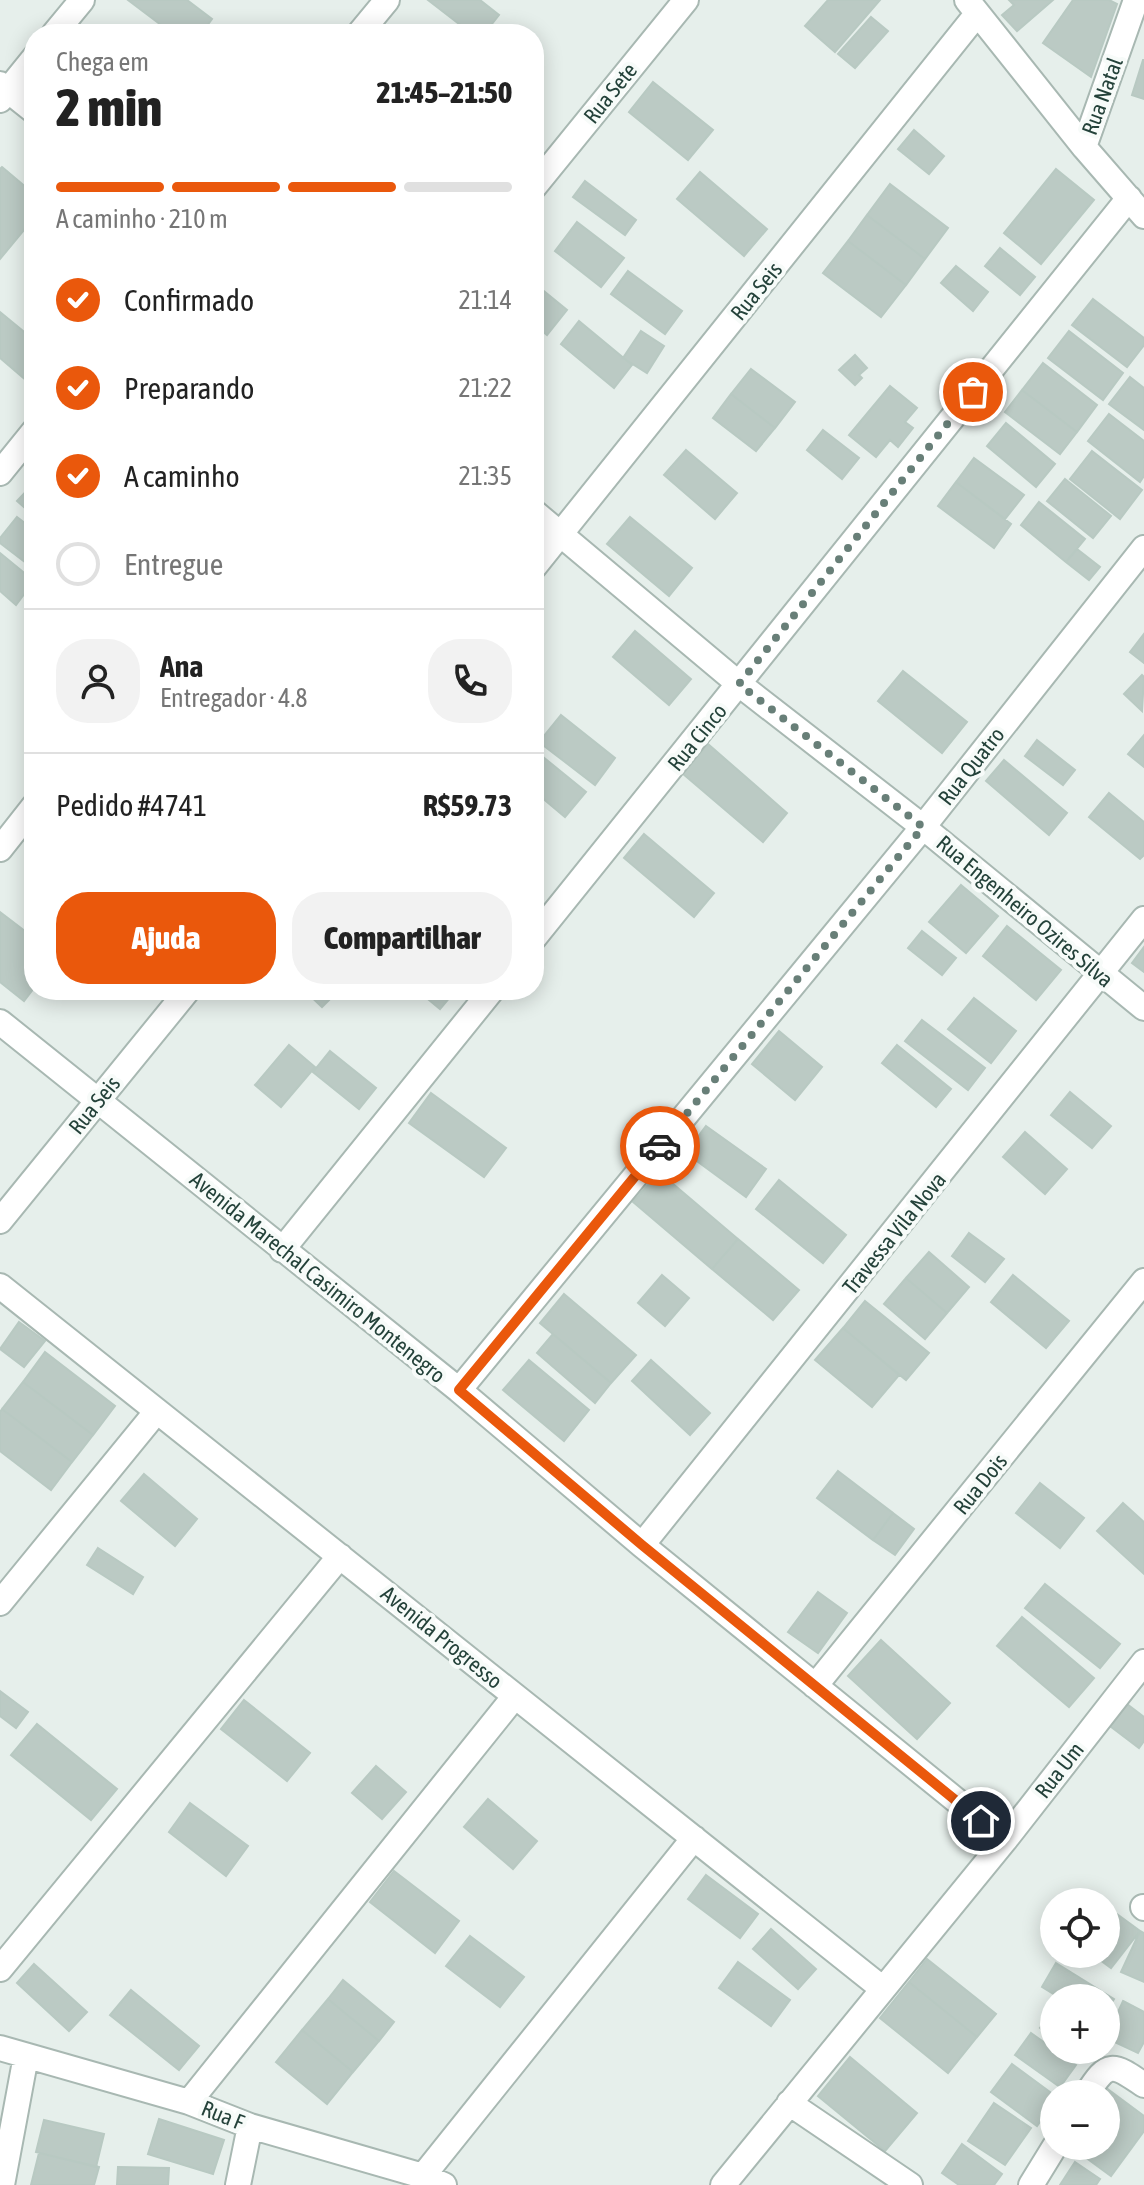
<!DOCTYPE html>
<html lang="pt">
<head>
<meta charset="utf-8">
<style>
  :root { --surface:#fff; --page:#f2f2f2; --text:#222; --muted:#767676; --line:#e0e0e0; --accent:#ea580c }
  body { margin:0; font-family:"Asap Condensed",sans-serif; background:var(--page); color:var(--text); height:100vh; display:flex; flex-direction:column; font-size:30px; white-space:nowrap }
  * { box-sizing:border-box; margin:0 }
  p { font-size:26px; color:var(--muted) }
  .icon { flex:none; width:44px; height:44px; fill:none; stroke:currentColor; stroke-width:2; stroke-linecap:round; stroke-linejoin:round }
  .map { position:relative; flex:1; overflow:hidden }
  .side { position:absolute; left:24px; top:24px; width:520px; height:976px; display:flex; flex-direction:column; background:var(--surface); border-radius:32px; box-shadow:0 4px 20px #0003 }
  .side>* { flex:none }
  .controls { position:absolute; left:1040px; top:1888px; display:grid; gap:16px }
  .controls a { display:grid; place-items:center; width:80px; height:80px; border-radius:50%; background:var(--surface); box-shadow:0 4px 20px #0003; font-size:40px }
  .pin { position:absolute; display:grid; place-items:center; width:68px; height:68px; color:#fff; margin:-34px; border:4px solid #fff; border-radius:50%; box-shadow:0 2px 8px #0007 }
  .courier { position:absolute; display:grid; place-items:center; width:80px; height:80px; margin:-40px; border:6px solid #ea580c; border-radius:50%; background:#fff; color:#222; box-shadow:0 2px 10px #0007 }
  .headline em { font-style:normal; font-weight:800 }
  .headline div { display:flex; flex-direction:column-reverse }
  .headline { display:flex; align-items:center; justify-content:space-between; height:136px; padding:0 32px }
  h1 { font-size:52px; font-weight:800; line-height:60px }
  .bar { display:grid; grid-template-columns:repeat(4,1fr); gap:12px 8px; align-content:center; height:96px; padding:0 32px }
  .bar i { height:10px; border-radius:6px; background:var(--line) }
  .bar .selected { background:var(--accent) }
  .bar p { grid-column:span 4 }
  .line { display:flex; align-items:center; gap:20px; padding:0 32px; border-top:2px solid var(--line) }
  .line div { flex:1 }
  .round { display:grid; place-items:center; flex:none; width:84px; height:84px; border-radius:32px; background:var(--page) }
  ol { padding:0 32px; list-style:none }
  li { display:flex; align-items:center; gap:24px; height:88px }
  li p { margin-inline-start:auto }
  li .icon { padding:8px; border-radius:50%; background:var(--accent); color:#fff; stroke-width:4 }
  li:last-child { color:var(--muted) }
  li i { width:44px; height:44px; border:4px solid var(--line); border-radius:50% }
  .cta { display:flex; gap:16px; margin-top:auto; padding:16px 32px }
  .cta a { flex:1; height:92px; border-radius:32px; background:var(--accent); color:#fff; font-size:32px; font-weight:800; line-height:92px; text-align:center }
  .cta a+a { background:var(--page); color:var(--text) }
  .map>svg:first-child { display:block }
  .building { fill:#bbcac4; stroke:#b8c9c2; stroke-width:2 }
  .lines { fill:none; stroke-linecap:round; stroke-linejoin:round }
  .minor-casing { stroke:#a8b8b2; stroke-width:28 }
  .minor { stroke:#fff; stroke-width:24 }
  .done { stroke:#687f78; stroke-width:8; stroke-dasharray:0 14.4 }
  .route { stroke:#ea580c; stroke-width:10 }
  .labels { text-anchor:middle; stroke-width:8; stroke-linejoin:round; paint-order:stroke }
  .street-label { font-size:22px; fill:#24423a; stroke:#f7fbf9 }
</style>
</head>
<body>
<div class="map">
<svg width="1144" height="2185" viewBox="0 0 1144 2185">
  <rect width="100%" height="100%" fill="#e6efeb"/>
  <!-- building -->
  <path class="building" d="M128,0H187L212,19L201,34H173Z
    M428,0H480L499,15L484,34H472Z
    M828,0H880L835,52L805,26Z
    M1009,0H1053L1017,31L1002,15L1014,5Z
    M1073,0H1109L1117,4L1091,77L1043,43Z
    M871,17L888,31L855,68L838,54Z
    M1143,60H1144V99L1132,95Z
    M653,82L713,130L688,160L629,112Z
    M914,130L944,156L929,174L898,149Z
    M2,167L34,194V218L0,259V169Z
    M1056,169L1094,200L1041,264L1004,233Z
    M700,172L767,229L744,256L677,199Z
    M585,181L636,220L625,235L573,197Z
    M890,184L948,228L925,259L867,215Z
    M867,215L925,259L906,285L848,241Z
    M577,222L624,258L601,287L555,251Z
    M848,241L906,285L881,317L823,273Z
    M1000,248L1035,277L1020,295L985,266Z
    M956,266L988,292L973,311L941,283Z
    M628,271L682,311L665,334L611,294Z
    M534,283L567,310L547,335L534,324Z
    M1093,299L1144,338V345L1127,367L1072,325Z
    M0,312L34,340V387L0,358Z
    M579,321L632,365L614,388L561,344Z
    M641,331L664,346L647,373L623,358Z
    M1069,331L1123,373L1103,400L1048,358Z
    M855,355L867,368L859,375L862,378L855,385L839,370Z
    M1043,363L1097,405L1077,432L1022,390Z
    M751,369L795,402L775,428L731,394Z
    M1130,377L1144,388V430L1109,404Z
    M890,386L917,408L905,422L913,428L898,447L890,440L876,457L849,435Z
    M1022,390L1077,432L1060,454L1005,412Z
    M731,394L775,428L756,451L713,418Z
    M1109,414L1144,441V476L1140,482L1088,441Z
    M1006,423L1055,464L1036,487L987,446Z
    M823,430L859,458L842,479L807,450Z
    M686,450L737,493L715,519L664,475Z
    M1092,451L1142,490L1120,519L1070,479Z
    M974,458L1024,495L1005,519L956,482Z
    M1065,479L1111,516L1093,538L1047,501Z
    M956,482L1011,524L994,548L938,506Z
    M34,483V516L17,501Z
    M1039,502L1085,539L1066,562L1021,525Z
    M17,517L34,530V569L0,543V538Z
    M630,517L692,568L669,596L607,544Z
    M1077,549L1100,567L1089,580L1066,562Z
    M0,553L34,581L16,605L0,591Z
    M635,631L691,679L669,705L613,657Z
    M1144,634V663L1130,652Z
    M903,671L967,722L942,753L878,701Z
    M1142,675L1144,677L1142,711L1124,694Z
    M561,715L615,758L595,785L539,742Z
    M1144,735V767L1128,754Z
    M1037,740L1075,770L1063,785L1025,756Z
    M708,744L787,813L763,842L683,774Z
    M537,752L586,792L565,817L534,791V755Z
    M1004,760L1067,813L1049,835L986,781Z
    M1109,793L1144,822V855L1140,859L1089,817Z
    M644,834L714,893L694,917L624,858Z
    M961,885L998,916L966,953L929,922Z
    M0,912L34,938V988L24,1001L0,982Z
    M1007,926L1061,970L1036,1000L983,956Z
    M922,931L956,958L942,975L908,948Z
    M1144,947V972L1132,963Z
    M304,990H339L322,1007Z
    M417,990H456L440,1009Z
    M974,998L1016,1031L991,1063L948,1029Z
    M922,1020L985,1068L968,1090L905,1041Z
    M779,1031L822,1067L795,1100L752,1064Z
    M289,1045L315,1067L281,1107L255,1085Z
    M897,1045L951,1089L936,1107L882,1063Z
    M330,1051L376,1088L359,1109L313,1072Z
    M1070,1092L1111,1126L1092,1148L1051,1115Z
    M431,1093L506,1148L484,1177L409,1123Z
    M706,1126L766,1169L746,1197L686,1153Z
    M1025,1132L1067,1169L1045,1194L1003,1157Z
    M659,1172L738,1239L712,1269L633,1202Z
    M779,1180L846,1235L823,1263L756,1209Z
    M969,1233L1004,1259L985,1282L952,1256Z
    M738,1239L799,1290L773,1320L712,1269Z
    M929,1252L969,1287L947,1313L906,1278Z
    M662,1275L689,1298L665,1326L638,1303Z
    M1013,1275L1069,1321L1046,1348L991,1302Z
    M906,1278L947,1313L925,1339L884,1304Z
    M564,1294L636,1355L611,1383L540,1323Z
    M865,1301L929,1353L906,1380L843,1328Z
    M19,1322L45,1341L24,1367L0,1349Z
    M843,1328L899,1375L872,1407L815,1360Z
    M553,1334L611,1383L595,1403L537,1353Z
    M45,1352L115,1406L93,1435L23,1382Z
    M529,1360L589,1410L564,1441L503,1390Z
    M651,1360L710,1413L690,1435L632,1381Z
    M23,1382L93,1435L72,1462L2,1409Z
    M2,1409L72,1462L51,1490L0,1451V1412Z
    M838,1471L893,1513L873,1540L817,1498Z
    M144,1474L197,1519L175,1546L121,1501Z
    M1040,1483L1084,1518L1060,1548L1016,1513Z
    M1123,1503L1144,1522V1574L1097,1531Z
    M893,1513L914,1529L895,1555L873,1540Z
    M98,1548L143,1577L133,1594L87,1565Z
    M1045,1584L1120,1644L1100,1668L1025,1608Z
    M818,1592L847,1613L818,1653L788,1632Z
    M1022,1617L1094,1678L1069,1707L997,1646Z
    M881,1640L950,1703L917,1739L848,1676Z
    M0,1691L28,1712L16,1728L0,1716Z
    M244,1700L310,1753L287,1781L221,1729Z
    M1127,1704L1144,1717V1741L1139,1748L1110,1726Z
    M37,1724L117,1789L91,1820L11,1755Z
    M376,1766L406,1792L382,1819L352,1793Z
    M488,1799L537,1841L513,1869L464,1827Z
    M190,1803L248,1846L226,1876L169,1832Z
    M394,1871L459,1921L435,1953L370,1902Z
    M706,1875L758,1914L740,1938L688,1899Z
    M1106,1906L1140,1931L1111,1968L1092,1954H1106Z
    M771,1929L816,1969L798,1989L753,1949Z
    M1140,1931L1144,1933V1982L1121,1972Z
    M470,1936L524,1977L500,2007L446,1966Z
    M927,1959L996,2014L977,2037L909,1982Z
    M738,1962L790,2000L771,2026L719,1988Z
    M1056,1963L1114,1999L1106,2012V1998H1060L1042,1987Z
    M34,1964L87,2012L69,2031L17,1983Z
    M343,1980L394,2022L379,2041L328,1999Z
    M909,1982L977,2037L948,2073L880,2018Z
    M131,1990L199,2046L179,2070L110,2015Z
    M328,1999L379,2041L353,2072L302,2030Z
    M1123,2001L1144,2012V2042L1138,2053L1106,2038Z
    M1054,2011V2040L1040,2028Z
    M302,2030L353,2072L327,2104L276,2062Z
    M1031,2033L1076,2065L1060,2087L1015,2055Z
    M850,2057L917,2113L885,2151L818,2096Z
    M1012,2064L1054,2095V2102L1037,2126L991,2092Z
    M1105,2087L1144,2116V2131L1111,2176L1081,2154L1087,2146H1106V2094H1100Z
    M994,2103L1031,2128L1005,2165L968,2141Z
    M159,2119L224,2140L213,2174L148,2154Z
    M44,2120L104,2134L96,2167L36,2152Z
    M962,2144L1002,2174L994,2185H959L942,2173Z
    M39,2153L99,2167L94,2185H31Z
    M1075,2162L1100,2179L1096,2185H1060Z
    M118,2167L169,2168L168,2185H117Z"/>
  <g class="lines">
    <defs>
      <path id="minor" d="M967,0L1084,147L1144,216
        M54,34L82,0
        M359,34L387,0
        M0,84L34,111
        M0,100L34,58
        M1084,147L1136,0
        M534,187L686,0
        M0,473L34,431
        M534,512L739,684L923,827L1144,1008
        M534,567L977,14
        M0,849L34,806
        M534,938L1129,198
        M0,1022L459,1390L642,1545L1005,1840
        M0,1221L188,990
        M282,1250L492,990
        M0,1286L883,1989
        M459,1390L923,827L1144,548
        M642,1545L1144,919
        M0,1603L157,1411
        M815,1686L1144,1281
        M1143,1907L1144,1908
        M0,1969L340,1556
        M0,2048L189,2102L250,2126L423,2176L444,2185
        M1087,2094C1108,2060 1113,2064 1144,2085
        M189,2102L515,1696
        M789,2103L910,2185
        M423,2176L694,1838
        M2,2185L26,2056
        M238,2185L250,2126
        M723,2185L1005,1840L1144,1662
        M1031,2185L1055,2146"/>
    </defs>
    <!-- minor casing -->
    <use href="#minor" class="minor-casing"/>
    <!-- minor -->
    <use href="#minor" class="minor"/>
  </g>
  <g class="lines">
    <!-- done -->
    <path class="done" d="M660,1146L923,827L739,684L973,392"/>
    <!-- route -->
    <path class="route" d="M660,1146L459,1390L642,1545L981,1821"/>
  </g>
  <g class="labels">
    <!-- street labels -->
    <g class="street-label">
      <text transform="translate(610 93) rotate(-51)" y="8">Rua Sete</text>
      <text transform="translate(1102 96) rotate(-70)" y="8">Rua Natal</text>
      <text transform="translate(756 291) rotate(-51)" y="8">Rua Seis</text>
      <text transform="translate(697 737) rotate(-51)" y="8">Rua Cinco</text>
      <text transform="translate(971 766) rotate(-52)" y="8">Rua Quatro</text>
      <text transform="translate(1025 911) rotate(40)" y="8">Rua Engenheiro Ozires Silva</text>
      <text transform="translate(94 1105) rotate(-51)" y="8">Rua Seis</text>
      <text transform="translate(894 1233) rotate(-51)" y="8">Travessa Vila Nova</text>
      <text transform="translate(318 1277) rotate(39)" y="8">Avenida Marechal Casimiro Montenegro</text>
      <text transform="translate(980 1484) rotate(-51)" y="8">Rua Dois</text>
      <text transform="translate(442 1637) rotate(39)" y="8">Avenida Progresso</text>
      <text transform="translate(1059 1770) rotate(-52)" y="8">Rua Um</text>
      <text transform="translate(223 2115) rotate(22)" y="8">Rua F</text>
    </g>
  </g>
</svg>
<div class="controls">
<a><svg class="icon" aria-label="locate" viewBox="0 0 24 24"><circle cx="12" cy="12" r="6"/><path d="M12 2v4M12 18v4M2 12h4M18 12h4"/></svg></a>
<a>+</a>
<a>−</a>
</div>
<div class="pin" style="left:973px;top:392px;background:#ea580c"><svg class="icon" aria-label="bag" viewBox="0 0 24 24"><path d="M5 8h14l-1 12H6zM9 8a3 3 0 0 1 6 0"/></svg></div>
<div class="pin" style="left:981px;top:1821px;background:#1f2937"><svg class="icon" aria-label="home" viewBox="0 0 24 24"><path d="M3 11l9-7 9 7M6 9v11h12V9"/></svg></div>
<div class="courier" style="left:660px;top:1146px"><svg class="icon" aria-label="car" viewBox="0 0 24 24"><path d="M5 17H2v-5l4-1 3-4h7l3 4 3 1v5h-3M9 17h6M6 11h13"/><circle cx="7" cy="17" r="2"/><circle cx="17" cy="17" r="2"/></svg></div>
<section class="side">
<div class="headline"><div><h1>2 min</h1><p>Chega em</p></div><em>21:45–21:50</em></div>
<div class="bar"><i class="selected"></i><i class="selected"></i><i class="selected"></i><i></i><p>A caminho · 210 m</p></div>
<ol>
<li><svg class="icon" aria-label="check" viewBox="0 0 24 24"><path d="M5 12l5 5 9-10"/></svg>Confirmado<p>21:14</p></li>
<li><svg class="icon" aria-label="check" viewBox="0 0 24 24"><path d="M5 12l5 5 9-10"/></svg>Preparando<p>21:22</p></li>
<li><svg class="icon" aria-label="check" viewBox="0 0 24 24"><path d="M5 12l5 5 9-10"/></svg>A caminho<p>21:35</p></li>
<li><i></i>Entregue</li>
</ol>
<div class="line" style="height:144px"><a class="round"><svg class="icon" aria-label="person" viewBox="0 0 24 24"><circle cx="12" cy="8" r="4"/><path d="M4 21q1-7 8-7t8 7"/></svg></a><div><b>Ana</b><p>Entregador · 4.8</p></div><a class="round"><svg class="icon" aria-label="phone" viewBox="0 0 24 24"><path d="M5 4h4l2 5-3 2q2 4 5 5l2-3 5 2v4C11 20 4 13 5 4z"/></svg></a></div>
<div class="line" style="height:104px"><div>Pedido #4741</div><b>R$59.73</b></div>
<div class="cta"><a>Ajuda</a><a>Compartilhar</a></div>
</section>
</div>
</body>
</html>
